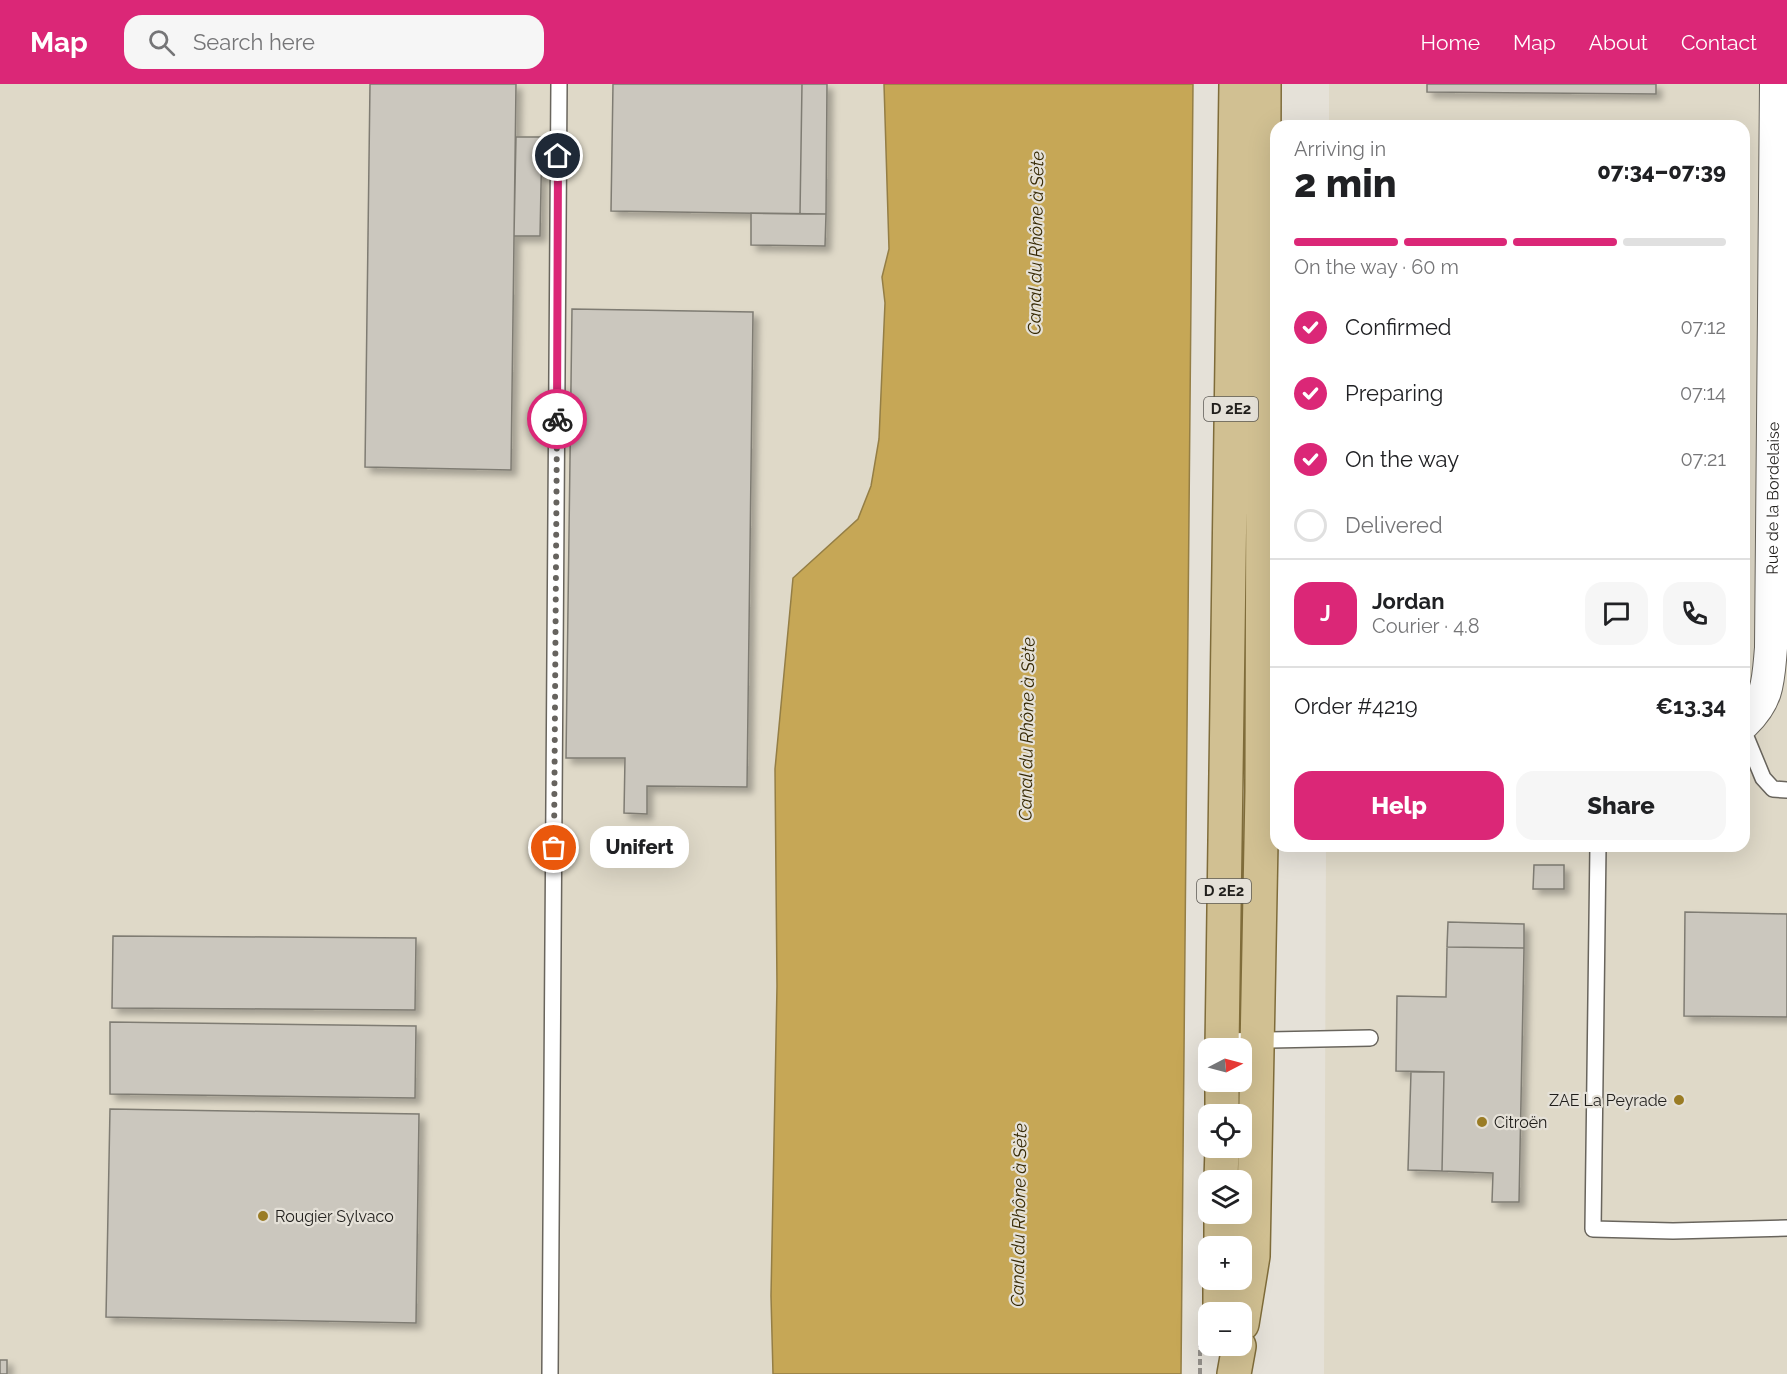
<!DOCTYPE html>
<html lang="en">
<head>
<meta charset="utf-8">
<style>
  :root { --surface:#fff; --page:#f6f6f6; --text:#202124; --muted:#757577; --line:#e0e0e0; --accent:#db2777 }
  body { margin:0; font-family:Raleway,sans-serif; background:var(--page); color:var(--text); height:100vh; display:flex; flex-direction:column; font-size:22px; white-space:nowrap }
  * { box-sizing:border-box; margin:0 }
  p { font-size:20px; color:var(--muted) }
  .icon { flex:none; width:33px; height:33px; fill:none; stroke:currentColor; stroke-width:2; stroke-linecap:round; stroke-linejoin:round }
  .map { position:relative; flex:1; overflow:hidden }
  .panel { position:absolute; left:1270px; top:36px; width:480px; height:732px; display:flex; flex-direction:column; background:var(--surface); border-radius:18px; box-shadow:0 6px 24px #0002 }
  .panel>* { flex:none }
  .needle { width:39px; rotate:84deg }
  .controls { position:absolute; left:1198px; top:954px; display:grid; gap:12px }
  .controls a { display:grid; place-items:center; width:54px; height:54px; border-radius:12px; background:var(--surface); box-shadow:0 6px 24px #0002; font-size:30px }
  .pin { position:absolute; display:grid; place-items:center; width:51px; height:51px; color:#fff; margin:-26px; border:3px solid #fff; border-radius:50%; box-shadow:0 2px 6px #0007 }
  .courier { position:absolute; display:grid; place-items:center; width:60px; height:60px; margin:-30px; border:4px solid #db2777; border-radius:50%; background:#fff; color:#222; box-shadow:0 2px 8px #0007 }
  .bubble { position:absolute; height:42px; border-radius:18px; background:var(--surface); box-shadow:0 6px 24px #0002; font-size:20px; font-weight:800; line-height:42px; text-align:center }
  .headline em { font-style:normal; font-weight:800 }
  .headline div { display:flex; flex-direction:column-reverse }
  .headline { display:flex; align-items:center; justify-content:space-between; height:102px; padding:0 24px }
  h1 { font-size:39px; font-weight:800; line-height:45px }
  .bar { display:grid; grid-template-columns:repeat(4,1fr); gap:9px 6px; align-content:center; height:72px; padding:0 24px }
  .bar i { height:8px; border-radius:4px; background:var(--line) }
  .bar .selected { background:var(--accent) }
  .bar p { grid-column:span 4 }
  .line { display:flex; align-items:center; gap:15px; padding:0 24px; border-top:2px solid var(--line) }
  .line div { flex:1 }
  .round { display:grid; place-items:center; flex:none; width:63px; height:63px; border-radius:18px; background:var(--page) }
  ol { padding:0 24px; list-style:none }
  li { display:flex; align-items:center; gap:18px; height:66px }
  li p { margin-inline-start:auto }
  li .icon { padding:6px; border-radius:50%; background:var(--accent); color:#fff; stroke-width:4 }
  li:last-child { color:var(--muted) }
  li i { width:33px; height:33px; border:3px solid var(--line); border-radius:50% }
  .action { display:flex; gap:12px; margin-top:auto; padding:12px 24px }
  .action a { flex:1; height:69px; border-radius:18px; background:var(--accent); color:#fff; font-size:24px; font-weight:800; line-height:69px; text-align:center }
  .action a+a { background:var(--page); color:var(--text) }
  header { display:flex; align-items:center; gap:36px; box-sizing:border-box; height:84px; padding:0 30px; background:var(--accent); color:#fff }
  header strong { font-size:28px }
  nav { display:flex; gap:33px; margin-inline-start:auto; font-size:21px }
  .search { width:420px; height:54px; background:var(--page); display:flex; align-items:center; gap:15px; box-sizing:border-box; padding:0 21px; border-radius:18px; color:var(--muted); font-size:22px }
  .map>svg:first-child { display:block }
  .built { fill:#dfd9c8 }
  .water { fill:#c6a756; stroke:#947e45; stroke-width:1.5 }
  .building { fill:#cbc7be; stroke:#7f7c73; stroke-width:1.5; filter:url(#shadow) }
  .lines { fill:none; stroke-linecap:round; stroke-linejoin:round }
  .lane-casing { stroke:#69655d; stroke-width:18 }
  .street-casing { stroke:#69655d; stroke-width:34 }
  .primary-casing { stroke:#7f6c3a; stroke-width:36 }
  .path { stroke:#938f89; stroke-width:4; stroke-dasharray:6 3; stroke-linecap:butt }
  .lane { stroke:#fff; stroke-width:15 }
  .street { stroke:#fff; stroke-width:32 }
  .primary { stroke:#d1c092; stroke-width:33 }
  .done { stroke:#66635e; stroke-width:6; stroke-dasharray:0 10.8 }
  .route { stroke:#db2777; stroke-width:8 }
  .poi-dot { fill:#9a7c25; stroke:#e5e1d8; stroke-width:2 }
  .labels { text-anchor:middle; stroke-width:4.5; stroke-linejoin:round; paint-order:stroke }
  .shield { fill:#e5e1d8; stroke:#5c5954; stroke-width:1.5 }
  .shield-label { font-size:15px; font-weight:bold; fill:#211f1c }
  .street-label { font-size:16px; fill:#211f1c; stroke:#e5e1d8 }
  .poi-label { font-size:16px; fill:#211f1c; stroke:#e5e1d8; text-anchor:start }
  .water-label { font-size:18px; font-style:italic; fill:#362904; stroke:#e5e1d8 }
</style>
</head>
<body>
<header>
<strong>Map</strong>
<div class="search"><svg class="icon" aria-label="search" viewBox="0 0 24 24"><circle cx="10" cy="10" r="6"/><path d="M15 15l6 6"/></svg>Search here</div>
<nav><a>Home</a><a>Map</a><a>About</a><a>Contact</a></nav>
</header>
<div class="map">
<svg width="1787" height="1290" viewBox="0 0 1787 1290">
  <defs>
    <filter id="shadow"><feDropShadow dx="5.5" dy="5.5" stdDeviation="3" flood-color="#0004"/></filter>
  </defs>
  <rect width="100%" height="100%" fill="#e5e1d8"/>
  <!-- built -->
  <path class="built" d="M0,0H884L889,165L882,193L885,219L879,355L871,402L858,435L793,494L775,685L777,902L771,1212L773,1290H0Z
    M1329,0H1787V1290H1324L1326,762H1744V42H1329Z"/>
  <!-- water -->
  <path class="water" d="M884,0H1193L1181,1290H773L771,1212L777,902L775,685L793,494L858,435L871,402L879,355L885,219L882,193L889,165Z"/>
  <!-- building -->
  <path class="building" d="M370,0H516L511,386L365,383Z
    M613,0H802L800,130L611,127Z
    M802,0H827L826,130H800Z
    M1427,0H1656V10L1427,8Z
    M516,53H542L540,152H514Z
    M751,129L826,130L825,162L751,161Z
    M572,225L753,228L747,703L647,702V730L624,729L625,674H566Z
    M1534,781H1564V805H1533Z
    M1685,828L1787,830V933L1684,932Z
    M1448,838L1524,840V864L1447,863Z
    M113,852L416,854L415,926L112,924Z
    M1447,863L1524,864L1519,1118H1492L1493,1089L1442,1087L1444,988L1396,987L1397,912L1446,913Z
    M110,938L416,942L415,1014L110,1010Z
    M1411,988H1444L1442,1087L1408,1086Z
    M110,1025L419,1030L416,1239L106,1233Z
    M0,1276H7V1290H0Z"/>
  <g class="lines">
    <defs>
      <path id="lane" d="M1744,648L1763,694L1773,705L1787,706
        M1598,762L1593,1145L1673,1147L1787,1144
        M1223,957L1370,954
        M550,1290L559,0"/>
      <g id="street">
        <path id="s1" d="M1744,639C1769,615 1768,597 1771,564L1776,0"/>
      </g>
      <path id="primary" d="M1222,964L1236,0
        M1222,1030V998
        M1221,1096L1222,1064
        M1221,1162V1130
        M1220,1228V1196
        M1242,1240L1253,1172L1262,707L1264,0
        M1234,1290L1239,1262"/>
    </defs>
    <!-- lane casing -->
    <use href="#lane" class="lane-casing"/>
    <!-- street casing -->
    <use href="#street" class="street-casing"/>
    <!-- primary casing -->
    <use href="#primary" class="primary-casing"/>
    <!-- path -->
    <path class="path" d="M1200,1290V1252"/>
    <!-- lane -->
    <use href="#lane" class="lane"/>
    <!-- street -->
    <use href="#street" class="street"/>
    <!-- primary -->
    <use href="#primary" class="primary"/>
  </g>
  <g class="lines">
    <!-- done -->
    <path class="done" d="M554,764L557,335"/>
    <!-- route -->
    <path class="route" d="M557,335L558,72"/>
  </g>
  <!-- markers -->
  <g class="poi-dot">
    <circle cx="1679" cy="1016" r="6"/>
    <circle cx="1482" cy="1038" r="6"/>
    <circle cx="263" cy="1132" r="6"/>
  </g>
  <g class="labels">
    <!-- shield labels -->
    <g class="shield">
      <rect x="1204" y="313" width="54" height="24" rx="4.5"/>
      <rect x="1197" y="795" width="54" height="24" rx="4.5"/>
    </g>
    <g class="shield-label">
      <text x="1231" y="330">D 2E2</text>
      <text x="1224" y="812">D 2E2</text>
    </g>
    <!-- street labels -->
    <g class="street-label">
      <text dy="6" stroke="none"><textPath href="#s1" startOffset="232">Rue de la Bordelaise</textPath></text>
    </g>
    <!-- poi labels -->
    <g class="poi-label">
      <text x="1667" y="1022" text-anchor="end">ZAE La Peyrade</text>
      <text x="1494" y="1044">Citroën</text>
      <text x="275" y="1138">Rougier Sylvaco</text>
    </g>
    <!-- water labels -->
    <g class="water-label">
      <text transform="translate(1036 159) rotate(-89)" y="6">Canal du Rhône à Sète</text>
      <text transform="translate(1027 645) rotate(-89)" y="6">Canal du Rhône à Sète</text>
      <text transform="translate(1019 1131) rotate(-89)" y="6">Canal du Rhône à Sète</text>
    </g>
  </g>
</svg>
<div class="controls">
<a><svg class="needle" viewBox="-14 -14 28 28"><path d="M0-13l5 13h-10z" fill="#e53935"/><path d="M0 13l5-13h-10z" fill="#757577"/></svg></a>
<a><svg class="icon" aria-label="locate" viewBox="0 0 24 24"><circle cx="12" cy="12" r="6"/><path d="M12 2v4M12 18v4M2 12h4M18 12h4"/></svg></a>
<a><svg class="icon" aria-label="layers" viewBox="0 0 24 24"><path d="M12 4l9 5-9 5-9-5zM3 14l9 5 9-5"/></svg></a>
<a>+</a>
<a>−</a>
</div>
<div class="pin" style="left:554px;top:764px;background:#ea580c"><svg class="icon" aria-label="bag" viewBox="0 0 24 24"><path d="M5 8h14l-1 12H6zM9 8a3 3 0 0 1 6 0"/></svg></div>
<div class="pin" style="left:558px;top:72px;background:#1f2937"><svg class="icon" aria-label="home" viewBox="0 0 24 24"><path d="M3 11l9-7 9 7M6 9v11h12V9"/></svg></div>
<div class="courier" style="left:557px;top:335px"><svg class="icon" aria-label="bike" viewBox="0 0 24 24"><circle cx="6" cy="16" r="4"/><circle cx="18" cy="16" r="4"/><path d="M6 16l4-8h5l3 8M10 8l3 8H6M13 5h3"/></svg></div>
<div class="bubble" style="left:590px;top:742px;width:99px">Unifert</div>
<section class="panel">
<div class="headline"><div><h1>2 min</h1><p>Arriving in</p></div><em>07:34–07:39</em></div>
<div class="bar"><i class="selected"></i><i class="selected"></i><i class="selected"></i><i></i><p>On the way · 60 m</p></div>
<ol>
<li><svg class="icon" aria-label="check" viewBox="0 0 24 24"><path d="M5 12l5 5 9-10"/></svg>Confirmed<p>07:12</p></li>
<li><svg class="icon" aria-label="check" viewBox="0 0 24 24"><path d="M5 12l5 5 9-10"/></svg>Preparing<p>07:14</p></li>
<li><svg class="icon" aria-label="check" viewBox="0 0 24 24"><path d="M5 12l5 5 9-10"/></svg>On the way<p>07:21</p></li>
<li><i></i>Delivered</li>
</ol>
<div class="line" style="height:108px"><b class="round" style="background:var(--accent);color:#fff">J</b><div><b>Jordan</b><p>Courier · 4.8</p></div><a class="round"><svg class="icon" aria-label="chat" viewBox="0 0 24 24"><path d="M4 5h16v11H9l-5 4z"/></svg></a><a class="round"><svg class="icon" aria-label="phone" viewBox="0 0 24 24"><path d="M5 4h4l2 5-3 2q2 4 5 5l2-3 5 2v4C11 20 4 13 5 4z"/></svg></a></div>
<div class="line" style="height:78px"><div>Order #4219</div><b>€13.34</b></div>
<div class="action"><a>Help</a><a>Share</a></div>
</section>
</div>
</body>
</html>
